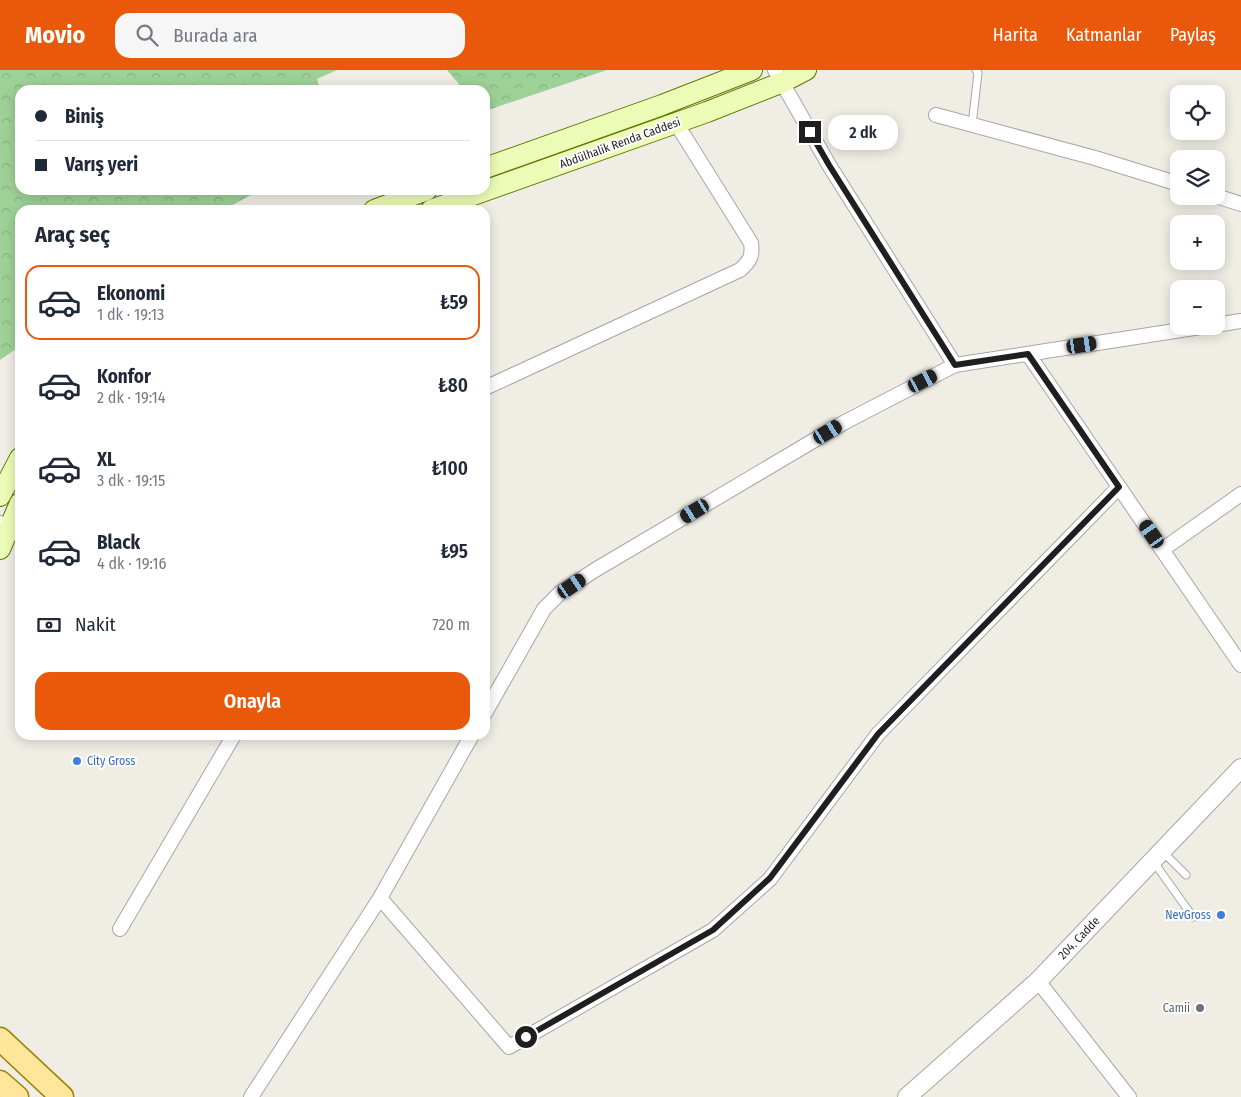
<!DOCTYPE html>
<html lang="tr">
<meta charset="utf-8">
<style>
body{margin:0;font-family:"Fira Sans Condensed",sans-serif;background:#f6f6f7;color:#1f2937;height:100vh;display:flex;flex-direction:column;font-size:19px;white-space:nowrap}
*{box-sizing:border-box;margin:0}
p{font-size:16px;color:#747a83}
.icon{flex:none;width:28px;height:28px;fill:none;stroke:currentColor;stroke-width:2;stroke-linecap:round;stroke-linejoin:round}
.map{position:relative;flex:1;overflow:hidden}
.details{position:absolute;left:15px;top:135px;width:475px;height:535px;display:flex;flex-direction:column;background:#fff;border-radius:15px;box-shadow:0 2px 12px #0003}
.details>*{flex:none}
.guide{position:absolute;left:15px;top:15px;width:475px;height:110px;border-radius:15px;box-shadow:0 2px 12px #0003;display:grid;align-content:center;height:110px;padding:0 20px;background:#fff}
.tools{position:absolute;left:1170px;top:15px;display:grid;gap:10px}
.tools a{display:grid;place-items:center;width:55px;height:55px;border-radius:10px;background:#fff;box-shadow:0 2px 12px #0003;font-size:25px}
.end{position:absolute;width:22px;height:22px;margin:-11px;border:6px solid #1f1f1f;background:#fff;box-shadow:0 0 0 2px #fff}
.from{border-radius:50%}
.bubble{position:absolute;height:35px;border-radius:15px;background:#fff;box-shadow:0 2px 12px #0003;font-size:16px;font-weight:600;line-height:35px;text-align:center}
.car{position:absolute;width:15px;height:30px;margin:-15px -8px;border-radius:6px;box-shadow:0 0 4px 1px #0007;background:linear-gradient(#222 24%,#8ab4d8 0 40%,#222 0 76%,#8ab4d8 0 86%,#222 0)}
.guide b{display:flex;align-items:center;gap:18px;height:48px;font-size:19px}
.guide b+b{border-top:1px solid #e0e1e3}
.guide i{width:12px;height:12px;background:#1f2937}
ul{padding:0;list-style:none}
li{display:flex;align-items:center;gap:15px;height:75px;margin:0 10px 8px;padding:0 10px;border:2px solid transparent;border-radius:15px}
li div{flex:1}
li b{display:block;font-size:19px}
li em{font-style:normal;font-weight:600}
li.active{border-color:#ea580c}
li>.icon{width:45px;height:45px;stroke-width:1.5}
h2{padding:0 20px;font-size:22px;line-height:60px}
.pay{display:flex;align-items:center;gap:12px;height:55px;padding:0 20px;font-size:19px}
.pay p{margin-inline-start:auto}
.primary-button{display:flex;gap:10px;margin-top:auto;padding:10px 20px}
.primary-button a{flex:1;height:58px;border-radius:15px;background:#ea580c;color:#fff;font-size:20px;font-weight:600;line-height:58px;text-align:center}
header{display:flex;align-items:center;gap:30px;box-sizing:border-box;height:70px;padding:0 25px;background:#ea580c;color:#fff}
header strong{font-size:24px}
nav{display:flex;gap:28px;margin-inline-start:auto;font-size:18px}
.search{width:350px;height:45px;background:#f6f6f7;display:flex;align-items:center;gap:12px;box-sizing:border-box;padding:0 18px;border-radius:15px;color:#747a83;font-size:19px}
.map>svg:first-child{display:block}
</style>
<header>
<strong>Movio</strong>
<div class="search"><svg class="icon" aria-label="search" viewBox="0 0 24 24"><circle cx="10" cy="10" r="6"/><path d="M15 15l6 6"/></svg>Burada ara</div>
<nav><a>Harita</a><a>Katmanlar</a><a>Paylaş</a></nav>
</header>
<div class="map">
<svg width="1241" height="1027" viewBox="0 0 1241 1027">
<defs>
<pattern id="forest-crowns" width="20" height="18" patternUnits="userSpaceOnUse" patternTransform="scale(1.25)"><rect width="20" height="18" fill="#9ed197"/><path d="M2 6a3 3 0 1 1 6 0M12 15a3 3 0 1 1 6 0" fill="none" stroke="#88b382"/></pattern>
</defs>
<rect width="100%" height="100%" fill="#f0eee4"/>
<!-- forest -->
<path fill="url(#forest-crowns)" d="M0 0H337L317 9 320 20H20V120H260L223 140H20V276L0 290Z
M447 0H607L485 41V20H464Z"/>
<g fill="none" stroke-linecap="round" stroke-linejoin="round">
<!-- service casing -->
<g stroke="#a6a6a6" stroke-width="9">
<path id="service" d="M972 55 978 3 976 0
M1162 781 1186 805
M1153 791 1193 847"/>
</g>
<!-- minor casing -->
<g stroke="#a6a6a6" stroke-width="16">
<path id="minor" d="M775 0 829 95 955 295
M936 45 1095 88 1179 114
M1216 126 1241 134
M1216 255 1241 251
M1028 284 1241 595
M485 318 740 200C750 191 753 186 751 173L676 53
M0 453 20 465
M1162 480 1241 424
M485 643 544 539 560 523 595 500 845 352 955 295 1207 256
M380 828 509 977 713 860 770 809 878 664 1119 417
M120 859 234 665
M1038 911 1129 1027
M251 1027 380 828 472 665"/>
</g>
<!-- tertiary casing -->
<g stroke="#a6a6a6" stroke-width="20">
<path id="tertiary" d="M907 1027 1038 911 1241 698"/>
</g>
<!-- secondary casing -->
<g stroke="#587b00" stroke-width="22">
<path id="secondary" d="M485 98 662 35 752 0
M374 140 427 120
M431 140 707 42 783 12 806 0
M0 426 20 388
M0 479 20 433"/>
</g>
<!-- primary casing -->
<g stroke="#998200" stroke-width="25">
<path id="primary" d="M0 969 62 1027
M0 1012 17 1027"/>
</g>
<!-- service -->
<use href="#service" stroke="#fff" stroke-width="7"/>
<!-- minor -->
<use href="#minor" stroke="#fff" stroke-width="14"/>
<!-- tertiary -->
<use href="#tertiary" stroke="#fff" stroke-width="18"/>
<!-- secondary -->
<use href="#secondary" stroke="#ecfcb6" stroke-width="20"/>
<!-- primary -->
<use href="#primary" stroke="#ffe69a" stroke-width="22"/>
</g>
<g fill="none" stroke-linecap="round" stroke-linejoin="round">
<!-- route -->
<path stroke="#1f1f1f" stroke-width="6" d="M526 967 713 860 770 808 878 664 1119 417 1028 284 955 295 829 95 810 62"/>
</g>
<!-- markers -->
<g fill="#3f7fe0" stroke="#fff" stroke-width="2">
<circle cx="77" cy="691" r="5"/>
<circle cx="1221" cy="845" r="5"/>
</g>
<circle fill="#6b7280" stroke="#fff" stroke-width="2" cx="1200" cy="938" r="5"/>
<g text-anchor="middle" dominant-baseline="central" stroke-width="4" stroke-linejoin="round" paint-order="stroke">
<!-- street labels -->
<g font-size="12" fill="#1f1f1f" stroke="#fff">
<text transform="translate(620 73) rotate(-20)">Abdülhalik Renda Caddesi</text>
<text transform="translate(1079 868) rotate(-46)">204. Cadde</text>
</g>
<!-- shop labels -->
<g font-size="12" fill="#366cbe" stroke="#fff" text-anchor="start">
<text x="87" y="691">City Gross</text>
<text x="1211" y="845" text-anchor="end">NevGross</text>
</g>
<!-- worship labels -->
<g font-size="12" fill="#5b616d" stroke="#fff" text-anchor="end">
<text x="1190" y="938">Camii</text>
</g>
</g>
</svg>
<div class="tools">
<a><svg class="icon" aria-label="locate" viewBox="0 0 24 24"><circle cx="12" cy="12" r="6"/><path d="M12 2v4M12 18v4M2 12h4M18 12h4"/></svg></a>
<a><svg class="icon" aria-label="layers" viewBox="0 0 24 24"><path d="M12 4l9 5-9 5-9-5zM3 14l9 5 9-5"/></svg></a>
<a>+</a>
<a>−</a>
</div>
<i class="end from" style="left:526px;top:967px"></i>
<i class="end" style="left:810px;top:62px"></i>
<div class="bubble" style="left:828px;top:45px;width:70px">2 dk</div>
<i class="car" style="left:1082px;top:275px;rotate:81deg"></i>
<i class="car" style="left:923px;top:311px;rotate:63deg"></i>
<i class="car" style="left:828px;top:362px;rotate:59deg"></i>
<i class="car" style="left:695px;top:441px;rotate:239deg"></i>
<i class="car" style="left:1152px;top:464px;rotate:325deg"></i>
<i class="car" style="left:572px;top:516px;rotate:56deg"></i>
<div class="guide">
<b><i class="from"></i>Biniş</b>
<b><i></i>Varış yeri</b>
</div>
<section class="details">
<h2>Araç seç</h2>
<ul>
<li class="active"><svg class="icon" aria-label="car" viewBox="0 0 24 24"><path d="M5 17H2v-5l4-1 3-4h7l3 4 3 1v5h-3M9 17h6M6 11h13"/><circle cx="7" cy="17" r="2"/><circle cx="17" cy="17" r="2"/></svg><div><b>Ekonomi</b><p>1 dk · 19:13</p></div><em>₺59</em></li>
<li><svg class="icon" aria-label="car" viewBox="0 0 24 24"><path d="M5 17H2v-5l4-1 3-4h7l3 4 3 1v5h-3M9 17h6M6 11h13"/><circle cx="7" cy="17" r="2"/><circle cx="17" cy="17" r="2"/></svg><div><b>Konfor</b><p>2 dk · 19:14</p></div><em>₺80</em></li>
<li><svg class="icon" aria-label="car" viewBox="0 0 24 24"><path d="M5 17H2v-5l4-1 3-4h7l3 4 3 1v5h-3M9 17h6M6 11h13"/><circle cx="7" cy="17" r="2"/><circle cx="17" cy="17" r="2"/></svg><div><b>XL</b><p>3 dk · 19:15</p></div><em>₺100</em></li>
<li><svg class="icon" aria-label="car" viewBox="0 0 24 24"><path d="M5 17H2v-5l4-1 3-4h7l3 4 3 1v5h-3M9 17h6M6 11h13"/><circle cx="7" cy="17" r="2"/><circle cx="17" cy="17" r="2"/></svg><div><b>Black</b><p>4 dk · 19:16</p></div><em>₺95</em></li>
</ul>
<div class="pay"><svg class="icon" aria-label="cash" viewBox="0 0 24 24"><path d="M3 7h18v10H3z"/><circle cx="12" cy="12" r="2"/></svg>Nakit<p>720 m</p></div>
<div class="primary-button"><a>Onayla</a></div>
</section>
</div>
